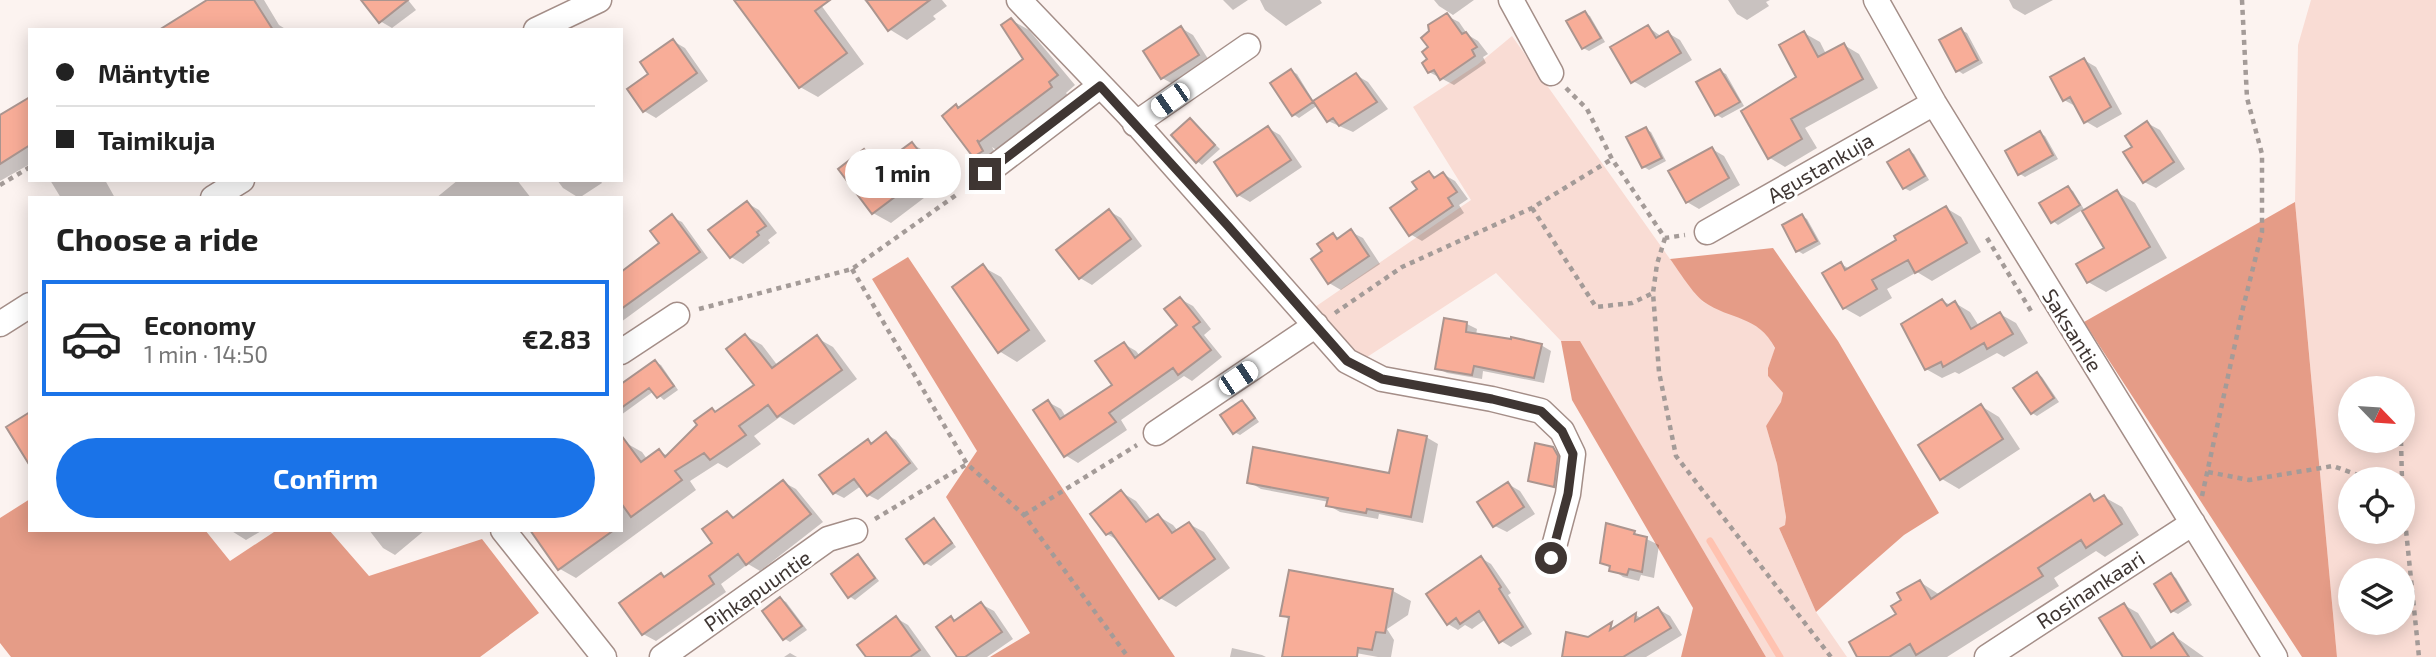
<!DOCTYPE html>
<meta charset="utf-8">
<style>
body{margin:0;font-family:"Exo 2",sans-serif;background:#f2f2f2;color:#222;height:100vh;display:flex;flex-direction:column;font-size:26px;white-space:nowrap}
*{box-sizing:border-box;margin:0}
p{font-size:23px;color:#767676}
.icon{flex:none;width:38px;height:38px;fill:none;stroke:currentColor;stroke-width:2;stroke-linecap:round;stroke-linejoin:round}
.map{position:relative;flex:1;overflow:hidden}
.drawer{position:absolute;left:28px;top:196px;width:595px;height:336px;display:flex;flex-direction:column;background:#fff;border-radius:0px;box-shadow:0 4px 18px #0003}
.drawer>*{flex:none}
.banner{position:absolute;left:28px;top:28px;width:595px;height:154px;border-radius:0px;box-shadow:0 4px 18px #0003;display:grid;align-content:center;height:154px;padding:0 28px;background:#fff}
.needle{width:46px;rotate:115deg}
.fabs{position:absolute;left:2338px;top:376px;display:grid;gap:14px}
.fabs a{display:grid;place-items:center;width:77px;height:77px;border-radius:50%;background:#fff;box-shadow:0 4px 18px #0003;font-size:35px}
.end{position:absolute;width:32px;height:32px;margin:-16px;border:9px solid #3f3633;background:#fff;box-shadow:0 0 0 4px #fff}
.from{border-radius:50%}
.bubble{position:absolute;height:49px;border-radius:24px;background:#fff;box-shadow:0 4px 18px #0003;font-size:23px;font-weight:700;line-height:49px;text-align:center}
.car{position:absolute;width:21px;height:42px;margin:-21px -10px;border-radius:9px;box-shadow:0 0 5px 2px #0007;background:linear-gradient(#fff 24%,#345 0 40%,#fff 0 76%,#345 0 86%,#fff 0)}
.banner b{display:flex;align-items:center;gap:24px;height:66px;font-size:26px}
.banner b+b{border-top:2px solid #e0e0e0}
.banner i{width:18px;height:18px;background:#222}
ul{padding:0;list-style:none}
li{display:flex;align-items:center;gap:21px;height:116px;margin:0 14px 10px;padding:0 14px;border:4px solid #e0e0e0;border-radius:0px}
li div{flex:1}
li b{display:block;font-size:26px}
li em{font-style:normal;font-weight:700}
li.current{border-color:#1a73e8}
li>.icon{width:63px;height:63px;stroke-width:1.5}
h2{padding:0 28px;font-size:32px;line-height:84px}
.action{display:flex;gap:14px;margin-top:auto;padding:14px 28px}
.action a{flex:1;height:80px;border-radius:42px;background:#1a73e8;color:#fff;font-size:28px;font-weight:700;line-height:80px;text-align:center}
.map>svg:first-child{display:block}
</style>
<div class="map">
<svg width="2436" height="657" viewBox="0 0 2436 657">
<rect width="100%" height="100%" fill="#fcf3f0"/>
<!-- green -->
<path fill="#f9dcd4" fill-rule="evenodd" d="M2311 0H2436V657H2337L2295 202 2298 45ZM2350 388H2403V441H2350ZM2350 480H2403V532H2350ZM2350 570H2403V623H2350Z
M1512 36 1670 259 1703 302 1753 323 1769 337 1775 349 1768 368V376L1783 393 1782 402 1766 426 1777 464 1786 517 1785 525 1779 528 1816 612 1847 657H1766L1580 342 1561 341 1496 273 1364 359 1315 307 1471 200 1413 107 1477 65Z"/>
<!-- forest -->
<path fill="#e59c87" d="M2295 202 2337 657H2302L2084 322Z
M1773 248 1838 341 1939 513 1904 535 1816 612 1779 528 1785 525 1786 517 1777 464 1766 426 1781 402 1783 393 1768 376V368L1775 348C1758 315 1730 320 1704 302 1693 294 1679 271 1670 259Z
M908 257 1175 657H990L1030 633 946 497 977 451 872 279Z
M1561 341H1580L1766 657H1681L1693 608 1572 400Z
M30 499V530H205L230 561 277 530H329L369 576 482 539 539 613 480 657H11L0 643V518Z"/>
<!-- shadow -->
<path fill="#0003" d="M210 0H264L279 25 287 30H162Z
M364 0H408L416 10 392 28 380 21Z
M738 0H813L821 5 864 64 818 97 800 87Z
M864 0H942L947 6 933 16 936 19 907 40 889 29Z
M1223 0H1248L1233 10Z
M1260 0H1320L1322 3 1286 26 1265 10Z
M1434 0H1474L1453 15 1439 6Z
M1728 0H1770L1766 2 1769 6 1747 20 1737 14Z
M2009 0H2053L2025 15 2013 8Z
M1585 13 1590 16 1605 42 1589 51 1583 48Z
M1447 16 1459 22 1468 35 1478 41 1488 54 1483 57 1486 63 1454 85 1429 72 1430 48Z
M1011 20 1029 30 1075 85 1066 93 1069 97 998 151 992 147 1000 161 993 166 975 156 956 106 961 108 1025 59Z
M1648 27 1662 37 1668 33 1680 40 1692 60 1645 88 1633 81Z
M1181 28 1193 35 1210 62 1175 85 1162 78Z
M1961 30 1967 33 1983 63 1963 74 1957 70Z
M1804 33 1820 42 1826 54 1844 45 1859 54 1878 88 1805 128 1817 148 1785 167 1770 158 1798 77Z
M673 41 685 48 708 81 656 118 644 111 651 75Z
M2084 60 2096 67 2122 114 2097 128 2085 121 2077 107 2064 100Z
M1291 71 1297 74 1314 102 1356 75 1368 82 1388 109 1353 132 1328 121 1318 105 1299 118 1293 114Z
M1720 71 1726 74 1744 106 1722 118 1717 115 1698 83Z
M30 99V164L0 181V117Z
M1190 120 1220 149 1202 165 1197 161Z
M2147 123 2160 130 2185 169 2156 188 2144 182 2134 148Z
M1268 128 1280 135 1302 167 1250 202 1238 195Z
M1645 129 1651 132 1666 161 1649 170 1644 167Z
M2040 133 2045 136 2058 159 2025 177 2020 174Z
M912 144 930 154 949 179 891 223 873 213 865 151 885 164Z
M1712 149 1724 156 1740 185 1699 209 1687 202Z
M1909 151 1914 154 1929 180 1910 191 1904 188Z
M1429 173 1438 178 1443 174 1455 181 1468 199 1459 205 1464 213 1422 241 1410 234 1419 190Z
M50 180H105L115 198H61Z
M458 180H517L531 198H436Z
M557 180H600L602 183 579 198 563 188Z
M2068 188 2073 191 2085 211 2117 192 2135 203 2167 258 2106 292 2088 282 2106 249 2084 209 2058 225 2053 221Z
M747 203 759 210 777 233 768 240 770 243 743 264 731 257Z
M1946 208 1961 217 1981 252 1932 281 1917 272 1887 289 1892 298 1860 317 1844 308 1841 264 1850 269 1899 241Z
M1109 211 1121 218 1142 246 1092 285 1080 278Z
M1802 216 1807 219 1821 244 1803 254 1798 251Z
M672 217 682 222 708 258 621 322V274L661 243Z
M1351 232 1363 238 1380 264 1341 290 1329 283 1313 259 1325 251 1333 235 1340 239Z
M983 267 1001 277 1046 341 1017 362 999 351Z
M1180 299 1193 306 1211 329 1204 335 1222 357 1192 381 1184 376 1121 420 1127 430 1078 463 1065 455 1048 402 1061 409 1066 417 1114 385 1124 344 1136 351 1140 356 1179 325Z
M1942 301 1951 305 1955 303 1970 312 1979 326 2000 314 2016 323 2028 343 2004 357 1997 353 1959 374 1955 372 1942 378 1926 369Z
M1445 320 1467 324 1477 329 1476 335 1541 345 1551 351 1544 383 1483 371 1482 379 1447 373 1437 368Z
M746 336 762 345 778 366 817 338 833 347 857 379 794 425 780 417 754 436 761 444 727 468 718 463 690 481 696 490 576 578 560 569 537 530H621V446L626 443 642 452 647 459 659 451 668 456 712 410 716 413 756 385Z
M655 362 661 365 678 390 664 400 654 391 621 415V386Z
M2037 374 2042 377 2059 402 2037 416 2032 413Z
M1242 402 1247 405 1259 422 1240 435 1234 432Z
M1981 406 1999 417 2020 449 1959 489 1942 479Z
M886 434 896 440 918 469 878 500 868 495 861 486 844 498 834 493 868 441 874 444Z
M1426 437 1438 444 1423 523 1379 514 1378 519 1340 512 1328 505 1329 502 1261 489 1249 482 1391 475Z
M1552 448 1559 452 1563 461 1559 489 1530 481Z
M783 482 796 489 823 522 760 571 748 564 721 584 726 592 656 641 643 634 661 575 666 578 715 543 727 513 736 518Z
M1508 484 1520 491 1535 514 1507 532 1495 526Z
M1121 492 1136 501 1151 520 1158 516 1173 525 1178 531 1189 524 1204 532 1230 568 1176 607 1160 598 1119 541 1107 534Z
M2090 496 2098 501 2104 497 2122 507 2139 535 2105 557 2096 551 2054 578 2059 586 1947 657H1859L1898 614 1904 601 1920 582 1940 595Z
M934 520 939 524 956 547 931 566 925 563Z
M230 530H263L246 540Z
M369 530H425L395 555 383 548Z
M1634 533 1659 545 1654 578 1641 575 1639 581 1623 577 1602 562Z
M858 557 863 560 879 581 855 600 849 596Z
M1481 558 1491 564 1511 593 1508 595 1532 634 1511 647 1501 641 1486 619 1472 629 1465 625 1458 630 1448 624Z
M1290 572 1393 591 1411 601 1408 615 1387 629 1394 640 1391 657H1378L1306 644 1291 620 1282 615Z
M2171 575 2176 578 2192 605 2178 614 2172 611Z
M780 599 786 602 807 630 790 642 785 639 764 612Z
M981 604 994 611 1013 639 987 657H960L951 618 957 622Z
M2124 605 2138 613 2158 645 2173 635 2204 657H2123L2101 619Z
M1658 609 1670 616 1682 635 1646 657H1612L1600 637 1636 615 1642 619Z
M896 618 908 625 931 657H868Z
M1232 648 1262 655 1266 657H1230Z
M790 653 797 657H784Z"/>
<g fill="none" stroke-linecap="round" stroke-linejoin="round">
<!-- stream -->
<path stroke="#ffc2b0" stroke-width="7" d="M1710 541 1780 657"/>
</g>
<!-- building -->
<path fill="#f8ad98" stroke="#ab958f" stroke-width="2" d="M207 0H254L273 30H159Z
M361 0H408L379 23Z
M734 0H830L815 11 847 53 799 88Z
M866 0H930L888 31Z
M1585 11 1601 38 1582 49 1566 21Z
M1447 13 1462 34 1466 32 1477 47 1472 50 1475 56 1440 80 1434 70 1428 73 1422 63 1427 59 1422 52 1428 47 1421 38 1429 31 1428 25Z
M1011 18 1058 75 1049 82 1052 87 979 142 977 140 983 151 973 157 942 116 956 104 958 108 1023 59 1001 25Z
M1648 25 1656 38 1668 31 1681 53 1631 83 1610 47Z
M1181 26 1199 55 1161 79 1143 51Z
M1961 28 1978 60 1956 72 1939 40Z
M1804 31 1818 57 1844 43 1863 79 1791 119 1802 139 1768 159 1741 111 1796 77 1779 45Z
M673 39 697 73 643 112 627 89 648 74 640 62Z
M2084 58 2111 107 2084 123 2070 97 2063 101 2050 77Z
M1291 69 1313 102 1292 116 1270 83Z
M1720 69 1740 102 1715 116 1696 82Z
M1356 73 1377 102 1339 126 1333 118 1327 122 1313 101Z
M30 97V145L0 164V115Z
M1190 118 1215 145 1196 163 1171 135Z
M2147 121 2174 162 2143 183 2123 152 2132 147 2125 136Z
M1268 126 1291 160 1237 196 1214 162Z
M1646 127 1662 158 1642 168 1626 137Z
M2040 131 2053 155 2018 175 2005 151Z
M912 142 932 169 872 214 838 169 864 149 878 167Z
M1712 147 1729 178 1686 203 1668 171Z
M1909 149 1925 176 1903 189 1887 162Z
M1429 171 1434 178 1443 172 1457 192 1448 198 1453 206 1409 236 1390 208 1417 189 1412 182Z
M2068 186 2080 205 2051 223 2039 203Z
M2117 190 2150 247 2087 283 2076 264 2104 248 2082 211Z
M747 201 766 226 757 232 759 235 730 258 708 230Z
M1946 206 1967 243 1915 273 1908 260 1872 280 1877 289 1843 309 1822 273 1841 262 1845 270 1896 240 1894 236Z
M1109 209 1131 239 1079 279 1056 250Z
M672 214 700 252 621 309V272L659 243 650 231Z
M1802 214 1817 241 1796 252 1782 225Z
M1351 229 1369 256 1328 284 1311 259 1322 251 1317 244 1333 233 1337 239Z
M983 264 1029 330 998 353 952 287Z
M1180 297 1200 322 1193 327 1211 350 1178 375 1173 368 1109 413 1116 422 1064 457 1033 410 1048 400 1060 419 1112 385 1095 361 1124 342 1135 358 1177 325 1164 309Z
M1942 299 1947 306 1955 301 1971 329 2000 312 2013 334 1987 349 1984 343 1943 367 1941 362 1925 370 1901 324Z
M1444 318 1467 322 1466 332 1511 339V337L1542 344 1534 378 1474 366 1472 375 1435 369Z
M745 334 772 368 817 335 842 370 777 417 768 405 739 426 746 435 710 460 704 453 675 471 682 480 631 517 621 503V435L641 462 659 449 665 457 697 425 694 421 712 408 715 412 754 385 726 349Z
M655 360 674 386 657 398 649 388 621 408V384Z
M2037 372 2054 398 2031 414 2013 388Z
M1242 400 1255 418 1233 434 1220 415Z
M1981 404 2003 439 1940 480 1918 445Z
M30 412V466L6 427Z
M1398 430 1427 436 1411 517 1367 509 1366 513 1326 506 1328 498 1247 483 1253 447 1389 473Z
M886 432 910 463 867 496 854 479 833 494 819 475 868 439 871 444Z
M1535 443 1553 447 1558 456 1554 487 1528 481Z
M783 480 811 514 746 565 738 554 709 576 714 584 642 635 619 603 661 573 664 577 712 543 702 529 727 511 733 518Z
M1508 482 1524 507 1493 527 1477 502Z
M1121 490 1146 522 1158 514 1172 533 1189 522 1215 559 1159 599 1111 532 1106 535 1090 514Z
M2090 494 2094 501 2104 495 2122 524 2086 548 2081 540 2038 568 2043 576 1916 655 1910 644 1889 657H1857L1849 642 1896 614 1891 606 1901 600 1897 593 1920 580 1931 599Z
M934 518 952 543 924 564 906 539Z
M1606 523 1635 531 1634 534 1647 537 1642 572 1629 569 1627 575 1609 571 1610 566 1600 563Z
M530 530H614L558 570Z
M858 554 875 578 848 598 831 574Z
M1481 556 1501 587 1499 589 1523 627 1499 643 1479 611 1460 624 1456 618 1447 625 1426 594Z
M1289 570 1393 589 1385 633 1376 632 1372 650 1358 648 1357 657H1282L1289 617 1280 616Z
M2171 573 2188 601 2171 612 2154 584Z
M780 597 802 626 783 640 762 611Z
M981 602 1002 632 965 657H957L936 627 951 616 954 621Z
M2124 603 2151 648 2173 633 2189 657H2123L2099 618Z
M1658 607 1671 628 1623 657H1562L1566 632 1588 637 1612 622 1610 630 1636 613 1635 621Z
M896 616 920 650 910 657H866L857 645Z"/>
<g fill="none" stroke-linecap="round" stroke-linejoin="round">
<!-- minor casing -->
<g stroke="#a48e88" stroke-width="27">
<path id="minor" d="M1019 0 1129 115 1347 361 1382 379 1492 399 1541 411 1562 431 1573 454 1568 494 1551 558
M1511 0 1551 73
M1876 0 1934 103 2275 657
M536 30 599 0
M1135 124 1248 46
M985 174 1100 86
M213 198 242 180
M1707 232 1934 103
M0 324 30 305
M621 352 677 315
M1156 433 1316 325
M503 530 604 657
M662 657 828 539 855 531
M1987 657 2193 523"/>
</g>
<!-- path -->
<path stroke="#a49b98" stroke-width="4.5" stroke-dasharray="5 5" stroke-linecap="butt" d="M1566 88 1587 109 1612 159 1665 238 1685 235
M0 185 30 167
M1532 208 1596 307 1632 303 1653 293
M1665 238 1657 264 1653 293 1659 372 1676 456 1831 657
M1987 238 2031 311
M852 269 967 464 1024 515 1128 657
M699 309 852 269 959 193
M1335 313 1402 267 1532 208 1612 159
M2401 441 2402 480
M2208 472 2249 480 2333 466 2372 480
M2202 496 2242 312 2262 232V154L2247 98 2242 0
M2403 501 2419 657
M1024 515 1137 445
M875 519 967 464"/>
<!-- minor -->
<use href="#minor" stroke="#fff" stroke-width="24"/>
</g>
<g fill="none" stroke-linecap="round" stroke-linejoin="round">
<!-- route -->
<path stroke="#3f3633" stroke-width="9" d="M985 174 1100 86 1228 226 1347 361 1382 379 1492 399 1541 411 1562 431 1573 454 1568 494 1551 558"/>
</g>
<g text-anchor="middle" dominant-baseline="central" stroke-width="6" stroke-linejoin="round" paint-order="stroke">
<!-- street labels -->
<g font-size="21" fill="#3f3633" stroke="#fff">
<text transform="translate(1820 167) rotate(-30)">Agustankuja</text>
<text transform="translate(2073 330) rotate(58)">Saksantie</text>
<text transform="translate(2090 589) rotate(-33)">Rosinankaari</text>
<text transform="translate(757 590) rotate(-35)">Pihkapuuntie</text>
</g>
</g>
</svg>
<div class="fabs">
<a><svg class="needle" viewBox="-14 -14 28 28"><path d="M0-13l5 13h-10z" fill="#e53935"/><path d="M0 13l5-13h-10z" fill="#767676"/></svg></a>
<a><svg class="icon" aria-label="locate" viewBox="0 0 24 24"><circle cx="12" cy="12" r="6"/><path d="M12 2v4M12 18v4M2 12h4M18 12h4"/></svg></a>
<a><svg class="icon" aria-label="layers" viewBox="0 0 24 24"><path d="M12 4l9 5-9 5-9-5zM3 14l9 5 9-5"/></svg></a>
</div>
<i class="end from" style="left:1551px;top:558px"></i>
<i class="end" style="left:985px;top:174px"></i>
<div class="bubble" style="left:845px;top:149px;width:116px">1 min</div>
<i class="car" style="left:1170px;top:100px;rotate:235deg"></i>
<i class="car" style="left:1238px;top:378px;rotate:56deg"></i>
<div class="banner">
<b><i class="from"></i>Mäntytie</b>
<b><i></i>Taimikuja</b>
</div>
<section class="drawer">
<h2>Choose a ride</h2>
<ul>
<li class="current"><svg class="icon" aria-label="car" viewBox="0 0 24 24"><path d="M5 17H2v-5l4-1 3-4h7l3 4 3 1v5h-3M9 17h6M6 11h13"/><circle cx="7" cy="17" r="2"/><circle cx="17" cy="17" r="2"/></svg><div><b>Economy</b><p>1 min · 14:50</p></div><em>€2.83</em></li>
</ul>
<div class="action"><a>Confirm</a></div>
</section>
</div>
